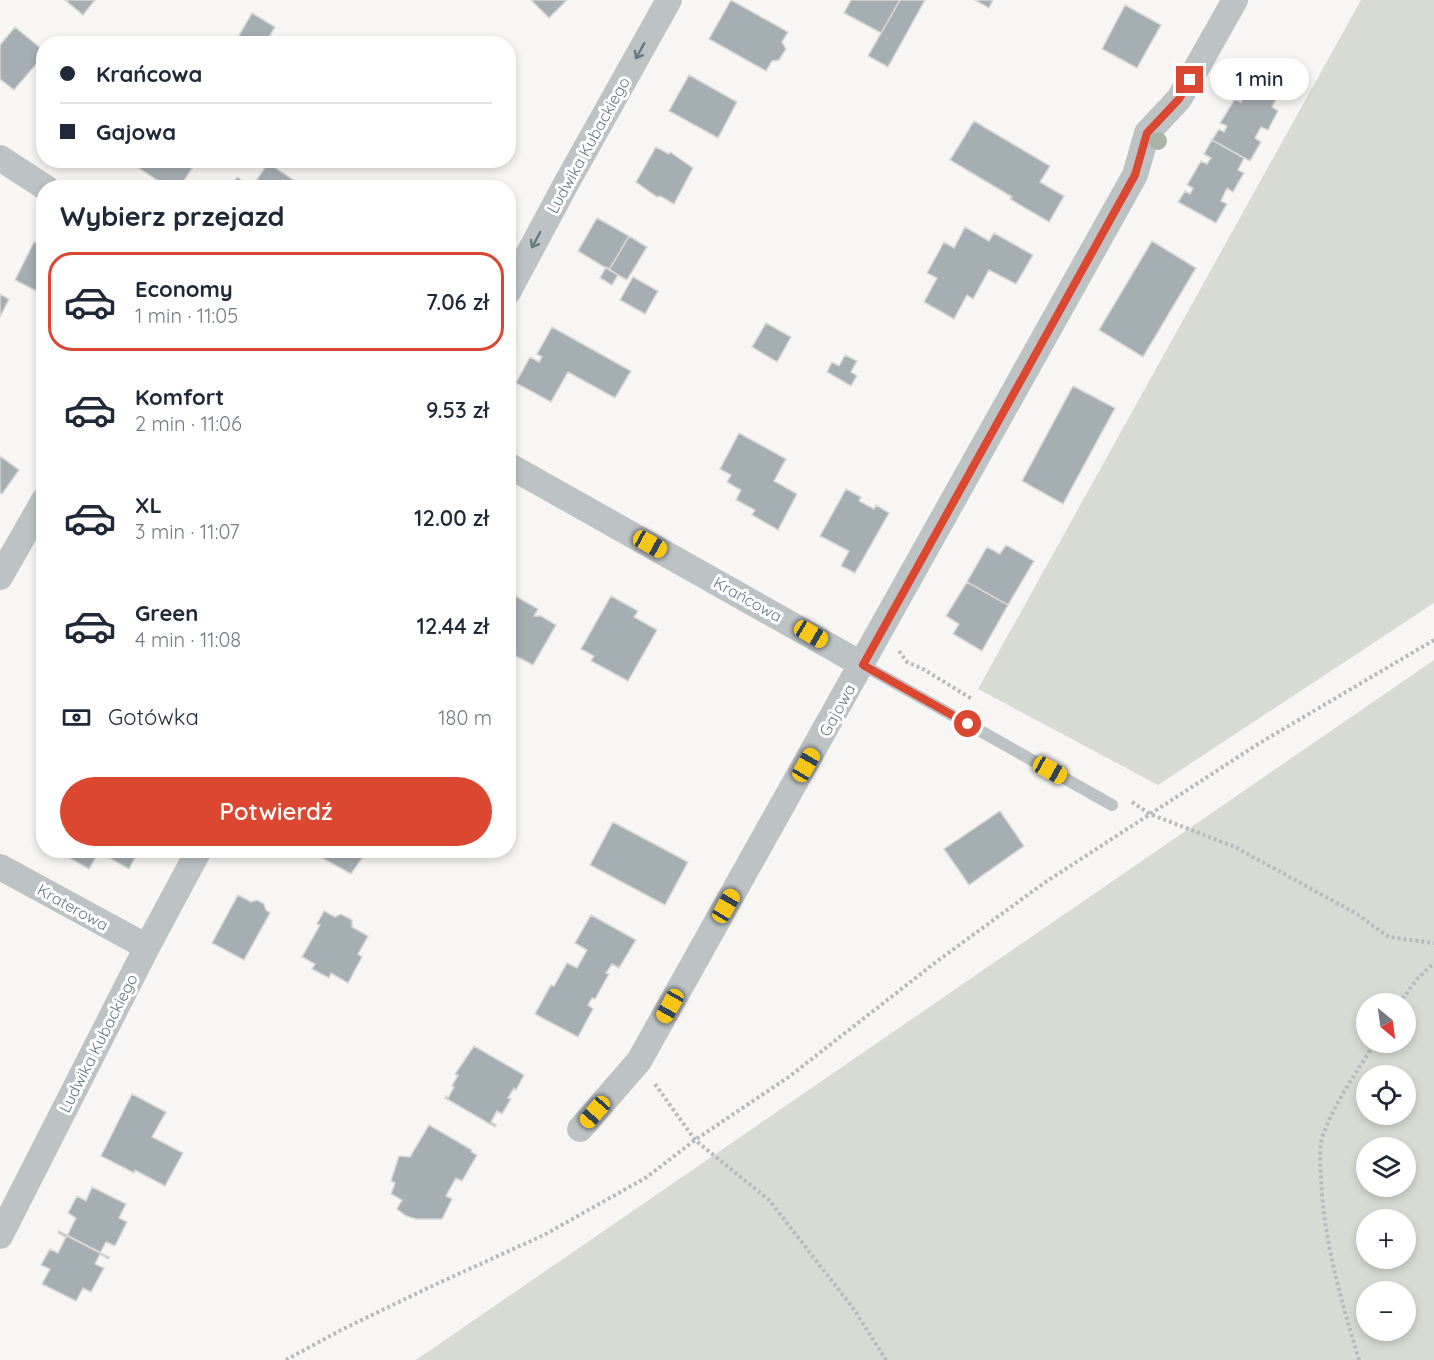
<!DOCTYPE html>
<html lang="pl">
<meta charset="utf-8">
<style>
body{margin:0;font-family:Quicksand,sans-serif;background:#f6f6f7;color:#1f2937;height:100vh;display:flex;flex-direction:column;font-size:22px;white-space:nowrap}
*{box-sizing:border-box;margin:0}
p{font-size:20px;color:#747a83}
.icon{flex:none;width:33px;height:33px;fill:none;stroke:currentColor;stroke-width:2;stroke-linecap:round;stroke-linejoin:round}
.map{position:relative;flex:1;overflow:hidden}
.sheet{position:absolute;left:36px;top:180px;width:480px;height:678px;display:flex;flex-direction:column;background:#fff;border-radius:24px;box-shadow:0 3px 9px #0003}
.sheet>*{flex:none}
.hud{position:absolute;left:36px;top:36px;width:480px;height:132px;border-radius:24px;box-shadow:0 3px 9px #0003;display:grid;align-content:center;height:132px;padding:0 24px;background:#fff}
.needle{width:39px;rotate:151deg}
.controls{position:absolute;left:1356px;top:993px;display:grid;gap:12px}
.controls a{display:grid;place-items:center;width:60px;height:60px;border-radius:50%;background:#fff;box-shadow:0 3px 9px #0003;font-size:30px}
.end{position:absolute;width:27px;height:27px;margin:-14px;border:8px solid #db4730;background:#fff;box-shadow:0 0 0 3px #fff}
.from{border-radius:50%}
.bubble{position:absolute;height:42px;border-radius:21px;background:#fff;box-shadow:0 3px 9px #0003;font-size:20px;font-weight:600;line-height:42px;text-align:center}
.car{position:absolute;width:18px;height:36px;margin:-18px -9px;border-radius:8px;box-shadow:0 0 4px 2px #0007;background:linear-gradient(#f5c518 24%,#345 0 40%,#f5c518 0 76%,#345 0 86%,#f5c518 0)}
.hud b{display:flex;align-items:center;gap:21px;height:57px;font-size:22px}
.hud b+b{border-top:2px solid #e0e1e3}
.hud i{width:15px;height:15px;background:#1f2937}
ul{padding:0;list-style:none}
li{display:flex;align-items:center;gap:18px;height:99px;margin:0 12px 9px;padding:0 12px;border:3px solid transparent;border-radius:24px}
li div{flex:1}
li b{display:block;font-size:22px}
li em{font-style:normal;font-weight:600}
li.on{border-color:#db4730}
li>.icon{width:54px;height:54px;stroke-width:1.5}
h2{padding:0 24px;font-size:27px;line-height:72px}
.pay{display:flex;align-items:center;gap:15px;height:66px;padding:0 24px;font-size:22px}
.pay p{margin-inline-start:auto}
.button{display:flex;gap:12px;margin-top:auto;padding:12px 24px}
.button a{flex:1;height:69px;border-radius:36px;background:#db4730;color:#fff;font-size:24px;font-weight:600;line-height:69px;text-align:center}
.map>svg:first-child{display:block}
</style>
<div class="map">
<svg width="1434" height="1360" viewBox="0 0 1434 1360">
<rect width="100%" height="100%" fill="#f7f6f4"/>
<!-- green -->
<path fill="#d7dbd3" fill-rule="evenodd" d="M1361 0H1434V603L1158 785 978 689Z
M1434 660V1360H416ZM1366 1004H1406V1042H1366ZM1366 1076H1406V1114H1366ZM1366 1148H1406V1186H1366ZM1366 1220H1406V1258H1366ZM1366 1292H1406V1330H1366Z"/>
<!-- building -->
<path fill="#a5aeb3" stroke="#d8d8d6" stroke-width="1.5" d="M65 0H95L83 15Z
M531 0H567L549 18Z
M731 0 788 32 782 42 786 49 779 60 772 61 766 71 709 39Z
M851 0H900L881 33 844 13Z
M900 0H925L888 67 868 56Z
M975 0H993L989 8Z
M1125 5 1161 25 1137 68 1102 49Z
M252 13 275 27 265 44H234Z
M15 27 44 51V55L14 90 0 79V45Z
M689 75 737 102 718 138 669 111Z
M1245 78 1278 96 1272 107 1278 111 1268 130 1261 127 1255 138 1261 142 1250 161 1212 140 1219 129 1224 132 1227 126 1220 123 1235 99 1241 102 1244 96 1238 92Z
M974 121 1050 166 1040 182 1064 196 1049 222 1010 199 1012 197 950 160Z
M1212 140 1244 158 1238 170 1244 173 1233 192 1227 188 1221 201 1227 204 1216 223 1178 202 1185 191 1190 194 1193 188 1187 185 1201 161 1207 164 1211 158 1204 154Z
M656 147 669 154 670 152 693 168 674 204 660 196 657 197 636 182Z
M141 160H190L195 164 181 185 174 180 169 188 137 167Z
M268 163 301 185 299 188H230L237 177 252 187Z
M597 218 629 236 609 270 578 251Z
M965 227 989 241 994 233 1033 255 1016 284 989 270 973 299 967 295 954 319 924 302 937 278 927 273 944 242 954 248Z
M629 236 647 247 627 280 609 270Z
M1152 241 1196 268 1143 357 1099 330Z
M34 242 44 246V295L15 280Z
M606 267 618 275 612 285 600 278Z
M633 277 658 291 645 314 620 300Z
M0 294 9 299 0 317Z
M766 323 791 337 777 362 752 347Z
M552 327 631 371 615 398 568 372 551 402 516 383 530 357 539 362 542 357 537 354Z
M845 355 857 361 851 372 857 376 851 386 827 372 832 362 839 366Z
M1073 386 1115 408 1063 504 1022 481Z
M739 433 786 459 774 481 797 494 778 530 752 515 755 510 736 500 741 490 727 482 731 475 720 469Z
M0 456 19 470 2 494 0 493Z
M846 489 861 497 859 501 874 509 876 505 889 513 855 573 841 566 849 551 820 536Z
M1006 545 1034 561 1008 605 967 582 987 547 1000 554Z
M967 582 1008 605 982 651 953 634 959 624 946 616Z
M512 594 538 609 534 616H541L556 625 533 665 508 652V601Z
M611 596 638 611 634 617 657 630 628 681 591 661 594 656 581 649Z
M1000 811 1024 846 969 885 944 849Z
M613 822 688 862 665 905 590 865Z
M66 850H139L129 869 99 852 89 869 64 855Z
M314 850H366L367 851 351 874 313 853Z
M238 895 251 902 257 900 264 904 266 910 270 913 244 960 212 943Z
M324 911 335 917 341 914 352 920V927L368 936 358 954 362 957 348 983 331 973 329 978 312 969 315 964 302 957 320 925 317 924Z
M591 915 636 940 619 968 612 964 606 973 609 974 595 999 592 998 588 1005 593 1009 578 1037 535 1014 551 985 554 986 567 963 577 968 587 950 575 943Z
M474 1046 524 1075 516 1090 514 1088 508 1098 511 1099 502 1114 497 1111 491 1122 496 1125 495 1127 445 1098 446 1096 448 1098 454 1087 452 1086 458 1075 455 1074Z
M132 1094 166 1112 152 1137 183 1153 165 1186 135 1170 134 1173 101 1156Z
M429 1125 472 1150 471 1152 477 1155 462 1181 456 1178 446 1196 452 1199 442 1219H416L406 1216 397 1209 402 1200 391 1194 395 1183 391 1181 399 1156 410 1157Z
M92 1187 126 1204 119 1218 127 1222 115 1246 106 1242 100 1253 67 1236 76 1218 68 1213 77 1196 86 1201Z
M59 1231 109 1257 108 1259 100 1254 95 1264 104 1268 91 1292 83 1288 76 1301 42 1284 50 1269 41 1265 50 1249 58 1253 66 1237 58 1233Z"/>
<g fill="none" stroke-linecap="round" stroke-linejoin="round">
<!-- path -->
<path stroke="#b8bbbd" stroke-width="4" stroke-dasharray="3 3" stroke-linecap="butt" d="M899 651 907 662 923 669 972 699
M1132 802 1150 814 1235 847 1357 914 1389 937 1434 943
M1399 1004 1417 979 1434 963
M655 1084 695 1140 769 1200 853 1308 886 1360
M286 1360 341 1330 432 1286 544 1235 647 1177 695 1140 790 1076 936 962 1044 883 1258 744 1434 640
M1359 1360C1341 1299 1323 1240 1321 1176 1320 1163 1319 1147 1323 1135 1335 1101 1357 1073 1375 1042"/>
<!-- lane -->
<path stroke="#bdc2c5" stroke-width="12" d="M863 665 1112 805"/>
<!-- street -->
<path stroke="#bdc2c5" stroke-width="26" d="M0 158 46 188
M508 292 567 182 669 0
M508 465 863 665
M0 577 44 500
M0 867 147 947
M580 1129 639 1061 1135 175 1147 133 1179 99 1235 0
M0 1236 147 947 199 850"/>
</g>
<!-- trees -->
<circle fill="#abb2a6" cx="1158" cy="141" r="9"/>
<!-- one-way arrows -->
<defs><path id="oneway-shaft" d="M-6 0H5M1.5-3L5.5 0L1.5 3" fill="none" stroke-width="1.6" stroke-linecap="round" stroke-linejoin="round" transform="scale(1.5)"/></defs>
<g stroke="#677983">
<use href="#oneway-shaft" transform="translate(640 51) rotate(119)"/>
<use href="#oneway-shaft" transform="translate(536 240) rotate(118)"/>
</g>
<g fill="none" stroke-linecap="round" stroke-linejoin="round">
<!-- route -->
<path stroke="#db4730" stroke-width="8" d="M968 724 863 665 1135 175 1147 133 1179 99 1190 80"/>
</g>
<g text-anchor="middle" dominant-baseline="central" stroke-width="6" stroke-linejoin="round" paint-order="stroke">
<!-- street labels -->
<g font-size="16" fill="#677983" stroke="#fff">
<text transform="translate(588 145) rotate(-61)">Ludwika Kubackiego</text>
<text transform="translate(748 599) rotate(29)">Krańcowa</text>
<text transform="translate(837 710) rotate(-61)">Gajowa</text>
<text transform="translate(73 907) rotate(29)">Kraterowa</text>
<text transform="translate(98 1043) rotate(-63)">Ludwika Kubackiego</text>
</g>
</g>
</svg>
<div class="controls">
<a><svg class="needle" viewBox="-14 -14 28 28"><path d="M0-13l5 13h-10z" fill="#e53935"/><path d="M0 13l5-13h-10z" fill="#747a83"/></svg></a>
<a><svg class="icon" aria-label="locate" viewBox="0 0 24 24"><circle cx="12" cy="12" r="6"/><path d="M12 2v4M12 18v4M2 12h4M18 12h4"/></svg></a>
<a><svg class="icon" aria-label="layers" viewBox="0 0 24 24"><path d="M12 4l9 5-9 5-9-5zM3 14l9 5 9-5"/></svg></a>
<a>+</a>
<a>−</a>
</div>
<i class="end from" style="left:968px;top:724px"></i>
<i class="end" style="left:1190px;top:80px"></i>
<div class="bubble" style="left:1210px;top:58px;width:99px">1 min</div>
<i class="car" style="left:650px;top:544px;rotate:119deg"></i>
<i class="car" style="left:811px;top:634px;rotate:120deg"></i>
<i class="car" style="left:806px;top:765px;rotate:30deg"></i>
<i class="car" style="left:1050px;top:770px;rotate:119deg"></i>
<i class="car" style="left:726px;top:906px;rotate:30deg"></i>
<i class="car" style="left:670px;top:1006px;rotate:209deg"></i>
<i class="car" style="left:595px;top:1112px;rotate:221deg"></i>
<div class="hud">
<b><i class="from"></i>Krańcowa</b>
<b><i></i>Gajowa</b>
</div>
<section class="sheet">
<h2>Wybierz przejazd</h2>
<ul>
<li class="on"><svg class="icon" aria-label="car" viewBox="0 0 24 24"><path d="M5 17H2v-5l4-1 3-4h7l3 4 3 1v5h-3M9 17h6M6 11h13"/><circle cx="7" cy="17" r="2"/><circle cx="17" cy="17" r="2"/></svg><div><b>Economy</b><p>1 min · 11:05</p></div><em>7.06 zł</em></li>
<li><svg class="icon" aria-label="car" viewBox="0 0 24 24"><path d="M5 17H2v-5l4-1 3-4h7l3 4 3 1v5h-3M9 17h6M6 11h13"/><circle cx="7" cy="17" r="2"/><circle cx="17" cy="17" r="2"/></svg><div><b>Komfort</b><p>2 min · 11:06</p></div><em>9.53 zł</em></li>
<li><svg class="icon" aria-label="car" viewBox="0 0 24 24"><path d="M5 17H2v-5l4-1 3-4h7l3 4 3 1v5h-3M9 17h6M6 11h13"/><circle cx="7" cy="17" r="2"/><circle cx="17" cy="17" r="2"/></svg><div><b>XL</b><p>3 min · 11:07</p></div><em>12.00 zł</em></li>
<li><svg class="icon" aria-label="car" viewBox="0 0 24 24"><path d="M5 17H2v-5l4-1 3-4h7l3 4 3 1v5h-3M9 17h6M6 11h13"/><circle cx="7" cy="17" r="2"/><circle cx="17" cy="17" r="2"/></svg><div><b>Green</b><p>4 min · 11:08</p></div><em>12.44 zł</em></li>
</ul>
<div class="pay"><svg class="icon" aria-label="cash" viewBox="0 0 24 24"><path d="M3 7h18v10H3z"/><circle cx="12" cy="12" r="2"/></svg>Gotówka<p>180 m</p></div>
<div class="button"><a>Potwierdź</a></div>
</section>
</div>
